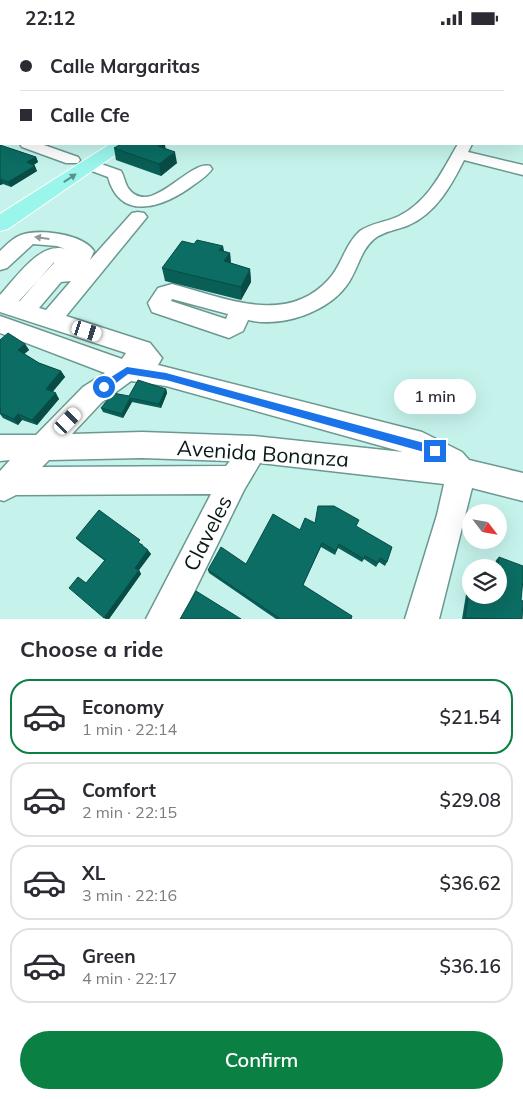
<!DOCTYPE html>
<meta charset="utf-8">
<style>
body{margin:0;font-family:Mulish,sans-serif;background:#f2f2f3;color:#2b2b33;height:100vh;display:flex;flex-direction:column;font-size:19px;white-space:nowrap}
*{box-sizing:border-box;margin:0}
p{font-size:16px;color:#7c7c81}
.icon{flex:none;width:28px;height:28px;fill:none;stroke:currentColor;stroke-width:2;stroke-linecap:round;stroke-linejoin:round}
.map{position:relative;height:584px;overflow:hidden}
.drawer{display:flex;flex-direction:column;background:#fff;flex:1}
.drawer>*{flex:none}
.guide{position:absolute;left:0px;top:0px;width:524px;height:110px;box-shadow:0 5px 20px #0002;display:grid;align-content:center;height:110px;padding:0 20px;background:#fff}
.needle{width:32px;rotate:121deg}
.buttons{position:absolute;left:462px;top:469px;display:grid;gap:10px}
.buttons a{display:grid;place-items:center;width:45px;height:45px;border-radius:50%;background:#fff;box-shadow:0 5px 20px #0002;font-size:25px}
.end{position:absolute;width:22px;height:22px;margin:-11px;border:6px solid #1a73e8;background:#fff;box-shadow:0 0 0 2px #fff}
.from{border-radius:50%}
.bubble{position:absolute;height:35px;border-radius:18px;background:#fff;box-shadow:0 5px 20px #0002;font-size:16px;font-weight:600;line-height:35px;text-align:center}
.car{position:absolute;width:15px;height:30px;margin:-15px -8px;border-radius:6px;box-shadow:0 0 4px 1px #0007;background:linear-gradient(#fff 24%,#345 0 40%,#fff 0 76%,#345 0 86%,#fff 0)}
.guide b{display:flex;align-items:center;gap:18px;height:48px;font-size:19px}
.guide b+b{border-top:1px solid #e1e1e2}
.guide i{width:12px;height:12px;background:#2b2b33}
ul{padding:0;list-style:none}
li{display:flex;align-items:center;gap:15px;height:75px;margin:0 10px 8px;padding:0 10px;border:2px solid #e1e1e2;border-radius:20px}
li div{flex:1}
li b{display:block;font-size:19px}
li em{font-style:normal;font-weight:600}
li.on{border-color:#0b8043}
li>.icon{width:45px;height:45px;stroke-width:1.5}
h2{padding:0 20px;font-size:22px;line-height:60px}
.cta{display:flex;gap:10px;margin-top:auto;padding:10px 20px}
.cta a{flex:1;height:58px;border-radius:30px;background:#0b8043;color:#fff;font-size:20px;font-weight:600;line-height:58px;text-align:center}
.status{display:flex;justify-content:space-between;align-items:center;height:35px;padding:0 25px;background:#fff;direction:ltr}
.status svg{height:14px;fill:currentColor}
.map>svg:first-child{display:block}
</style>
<div class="status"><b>22:12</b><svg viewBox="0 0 49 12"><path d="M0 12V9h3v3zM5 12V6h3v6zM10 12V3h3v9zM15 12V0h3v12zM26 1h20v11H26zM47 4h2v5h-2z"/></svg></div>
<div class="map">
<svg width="523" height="584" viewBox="0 0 523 584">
<rect width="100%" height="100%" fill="#c5f3ec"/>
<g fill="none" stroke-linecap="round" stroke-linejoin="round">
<!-- minor casing -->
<g stroke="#6c9891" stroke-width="3">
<path id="minor" d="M290 0H306V1H291Z
M522 36H523V44H522Z
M0 95H1V104H0Z
M20 109H41L78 122 80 125 78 128H66L22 112Z
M458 109H472L468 117 523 130V140L464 125C451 151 436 178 409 190 397 195 384 196 374 204 361 215 358 233 349 247 330 277 282 293 248 285L243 296 229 303 152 277 148 268 158 253 172 249C223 262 286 292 329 244 342 230 345 209 360 196 371 188 387 187 399 181 429 166 442 136 458 109ZM172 264 228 279 226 284 171 266Z
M90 125 121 136C124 141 125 148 128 153 151 184 188 125 210 131L212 134C208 140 201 145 195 149 166 171 121 189 108 142L84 133 82 130Z
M138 177 144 178 147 182 66 281 150 308 162 323 158 330 422 397 462 417 469 425 523 438V466L472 453 439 584H405L437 480 444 449 260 428 244 455 181 584H146L211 459 16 460 4 466 0 465V436L10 425 0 426V400H36L83 352 105 338 0 298V281L122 324 126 318 0 277V260C17 242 41 204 68 215L57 211 33 209 7 233 0 235V216C6 210 13 203 21 200 39 193 83 199 94 216L90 225 132 178ZM54 227 20 266H19L54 228ZM71 246 46 275 39 273 61 247ZM131 346 166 351 403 417 253 401 142 397 72 399 101 368ZM142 423 230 426 226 431 42 432 49 425Z"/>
</g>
<!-- major casing -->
<g stroke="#fff" stroke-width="2">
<path id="major" d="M110 109H131L8 194 0 196V179Z"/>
</g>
<!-- minor -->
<use href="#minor" fill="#fff" fill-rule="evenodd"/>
<!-- major -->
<use href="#major" fill="#9af5eb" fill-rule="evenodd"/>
</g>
<!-- wall -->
<path fill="#095e55" d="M0 0 1 1V89H0L1 30 0 29V16L1 11 0 10Z
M311 0H371L369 1H314Z
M165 109V113L177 128 161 141 116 125 114 113Z
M0 110 36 122 38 127 34 130 37 136 11 152 3 149 0 150Z
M223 211 224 216 230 218 231 228 250 234 251 247 241 265 165 246 162 233Z
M0 305 25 309 29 315 24 319 39 328 61 336 65 342 53 356 59 364 37 390 22 385 18 390 3 383 0 379Z
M166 354 167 358 161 373 132 367 123 383 103 377 101 373 129 361Z
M315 488 356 491 387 527 385 531 379 527 376 532 364 524 362 527 338 513 335 520 321 512 303 550 351 584H276L209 538 208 535 246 529 300 495Z
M76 503 143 509 142 510 151 519 139 535 141 539 109 584H106L86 548 105 526 80 507Z
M499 522 521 565 522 584H462L468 547 471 544 499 560V532H495L496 525Z"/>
<!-- shaded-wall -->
<path fill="#084c45" d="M364 0H371L369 1H362Z
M162 109H165L166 118 158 111Z
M175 117 177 128 161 141 159 129Z
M36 122 38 127 29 132 27 127Z
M35 131 37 136 11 152 8 147Z
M0 143 3 149 0 150Z
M223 211 224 224 219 215Z
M230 218 231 231 224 226Z
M250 234 251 247 241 265V252Z
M25 309 29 315 22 321 18 315Z
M61 336 65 342 50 360 46 354Z
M166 354 167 358 161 373 159 369Z
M56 358 59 364 37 390 32 385Z
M130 363 132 367 123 383 122 379Z
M18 379 22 385 18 390 14 384Z
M148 515 151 519 139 535 141 539 109 584H106L104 583 135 533Z"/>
<!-- building -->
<path fill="#0b6d63" stroke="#084c45" d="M0 0H114L119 1H1V84H0L1 48 0 47V35L1 26 0 25V16L1 7 0 6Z
M334 0H364L362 1H340Z
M399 0H437L436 1H398Z
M121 109H162L158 111 175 117 159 129 114 113Z
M0 110 36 122 27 127 35 131 8 147 0 144Z
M197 205 223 211 219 215 230 218 224 226 250 234 241 252 162 233 182 206 194 209Z
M8 298 25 309 18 315 39 328 61 336 46 354 56 358 32 385 18 379 14 384 0 378V376L1 374H0V305Z
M138 345 166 354 159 369 130 363 122 379 101 373 113 358 129 361Z
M318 471H334L359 485 356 491 392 512 387 527 380 523 378 528 365 521 364 524 339 509 336 516 322 508 303 550 352 581 351 584H278L279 583 208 535 221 512 246 529 273 479 300 495 305 483 315 488Z
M99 475 140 505 138 507 148 515 135 533 139 535 104 583 69 553 78 542 86 548 105 525 76 503Z
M499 522 523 531V544L521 565 523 566 522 584 465 583 471 544V560H499L498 532Z
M196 556 241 584H180Z"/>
<!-- one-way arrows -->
<defs><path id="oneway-solid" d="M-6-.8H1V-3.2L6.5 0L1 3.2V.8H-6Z" transform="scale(1.25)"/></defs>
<use fill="#58928b" href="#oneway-solid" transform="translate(70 143) rotate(-33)"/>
<use fill="#8f9896" href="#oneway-solid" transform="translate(42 203) rotate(-172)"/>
<!-- route -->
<path fill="#1a73e8" d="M127 332 166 338 435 411 440 416 435 420 166 345 128 339 107 355H100V349Z"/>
<g text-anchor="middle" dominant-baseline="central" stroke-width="5" stroke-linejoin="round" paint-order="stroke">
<!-- near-street labels -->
<g font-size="21" fill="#071916" stroke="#fff">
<text transform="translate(263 418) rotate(4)">Avenida Bonanza</text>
<text transform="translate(207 498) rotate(-63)">Claveles</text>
</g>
</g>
</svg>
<div class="buttons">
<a><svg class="needle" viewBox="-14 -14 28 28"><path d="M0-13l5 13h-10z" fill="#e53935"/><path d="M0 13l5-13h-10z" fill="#7c7c81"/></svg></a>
<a><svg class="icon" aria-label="layers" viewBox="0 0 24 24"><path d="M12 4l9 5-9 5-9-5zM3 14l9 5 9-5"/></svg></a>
</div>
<i class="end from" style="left:104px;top:352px"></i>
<i class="end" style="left:435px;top:416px"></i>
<div class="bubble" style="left:394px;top:344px;width:82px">1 min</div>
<i class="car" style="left:87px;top:296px;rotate:108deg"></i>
<i class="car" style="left:68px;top:386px;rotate:44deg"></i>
<div class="guide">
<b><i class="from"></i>Calle Margaritas</b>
<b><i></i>Calle Cfe</b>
</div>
</div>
<section class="drawer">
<h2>Choose a ride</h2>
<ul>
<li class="on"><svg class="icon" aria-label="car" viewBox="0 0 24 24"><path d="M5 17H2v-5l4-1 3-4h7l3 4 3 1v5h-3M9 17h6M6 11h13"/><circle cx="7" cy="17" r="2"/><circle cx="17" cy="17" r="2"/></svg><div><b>Economy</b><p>1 min · 22:14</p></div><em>$21.54</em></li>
<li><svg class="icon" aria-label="car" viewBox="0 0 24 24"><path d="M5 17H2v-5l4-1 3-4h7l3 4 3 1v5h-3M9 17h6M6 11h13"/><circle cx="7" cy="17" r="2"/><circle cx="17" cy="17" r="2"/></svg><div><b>Comfort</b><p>2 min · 22:15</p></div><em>$29.08</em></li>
<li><svg class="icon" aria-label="car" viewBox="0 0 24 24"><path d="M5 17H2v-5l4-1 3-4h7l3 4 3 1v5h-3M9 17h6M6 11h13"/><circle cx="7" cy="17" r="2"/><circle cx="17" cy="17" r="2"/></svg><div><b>XL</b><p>3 min · 22:16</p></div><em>$36.62</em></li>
<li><svg class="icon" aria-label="car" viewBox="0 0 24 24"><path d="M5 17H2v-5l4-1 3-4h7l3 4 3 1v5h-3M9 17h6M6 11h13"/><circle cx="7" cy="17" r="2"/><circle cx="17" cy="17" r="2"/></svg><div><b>Green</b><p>4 min · 22:17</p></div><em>$36.16</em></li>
</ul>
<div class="cta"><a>Confirm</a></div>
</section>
